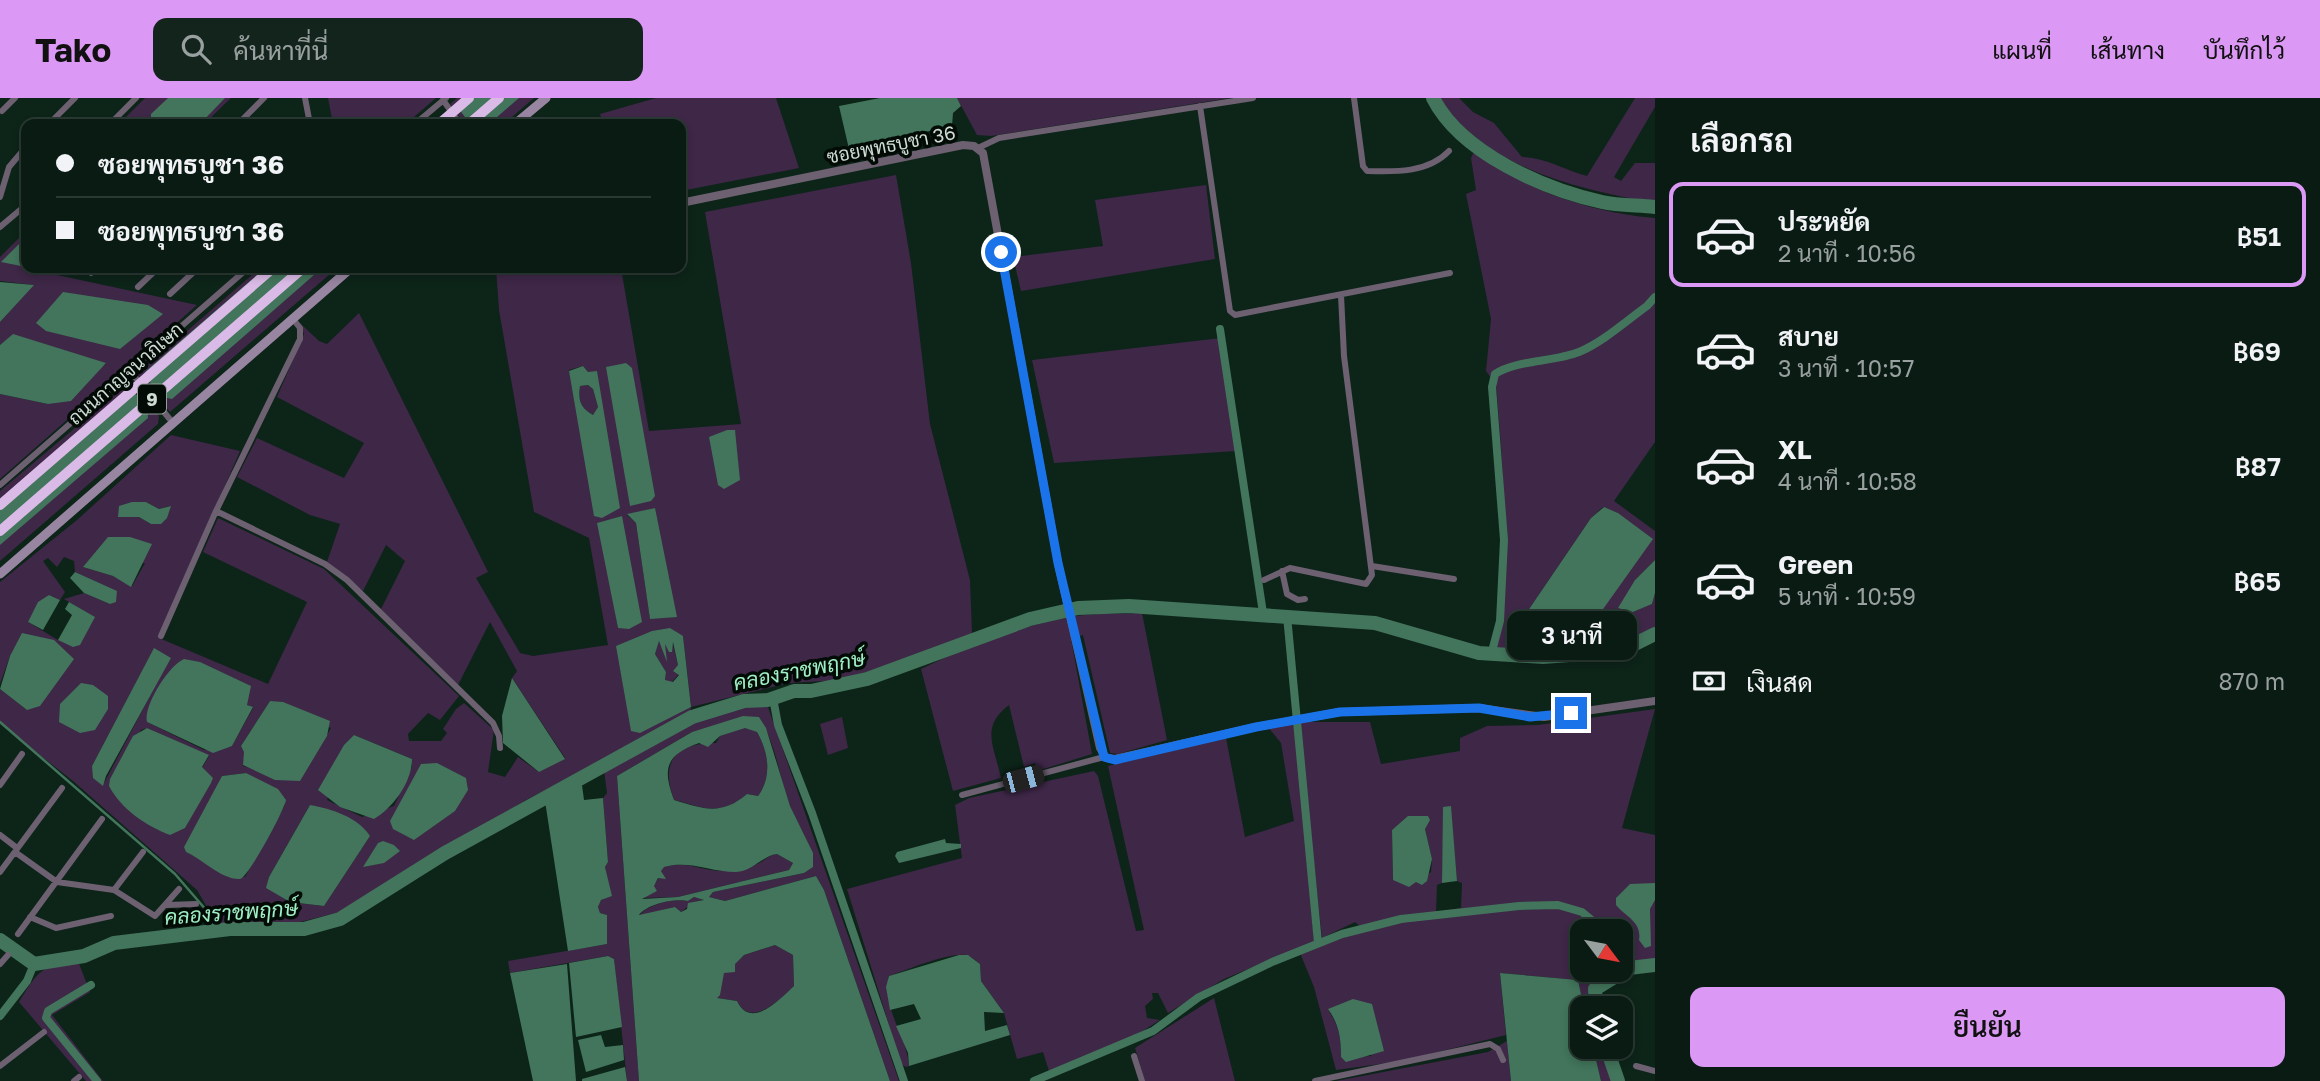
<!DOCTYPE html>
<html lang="th">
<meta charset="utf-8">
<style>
body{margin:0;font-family:"Golos Text",Sarabun,sans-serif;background:#13241c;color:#f1f3f6;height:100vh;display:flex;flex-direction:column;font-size:26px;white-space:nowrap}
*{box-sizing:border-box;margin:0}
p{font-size:23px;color:#99a1a0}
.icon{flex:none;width:38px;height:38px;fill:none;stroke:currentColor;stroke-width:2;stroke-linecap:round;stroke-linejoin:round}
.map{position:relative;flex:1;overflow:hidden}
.panel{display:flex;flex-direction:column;background:#0a1b13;width:665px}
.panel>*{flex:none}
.top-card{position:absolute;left:21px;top:21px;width:665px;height:154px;border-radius:14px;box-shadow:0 4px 10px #0003,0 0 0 2px #2a3933;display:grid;align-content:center;height:154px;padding:0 35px;background:#0a1b13}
.needle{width:46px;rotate:122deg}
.tools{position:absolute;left:1570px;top:821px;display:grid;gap:14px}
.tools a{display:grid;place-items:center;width:63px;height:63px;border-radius:14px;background:#0a1b13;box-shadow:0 4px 10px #0003,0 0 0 2px #2a3933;font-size:35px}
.end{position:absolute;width:32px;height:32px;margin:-16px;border:9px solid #1a73e8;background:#fff;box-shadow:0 0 0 4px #fff}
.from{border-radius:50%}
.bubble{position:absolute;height:49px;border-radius:14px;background:#0a1b13;box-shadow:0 4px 10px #0003,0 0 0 2px #2a3933;font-size:23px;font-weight:600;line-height:49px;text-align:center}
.car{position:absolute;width:21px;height:42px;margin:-21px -10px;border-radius:9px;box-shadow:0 0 5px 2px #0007;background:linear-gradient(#222 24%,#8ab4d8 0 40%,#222 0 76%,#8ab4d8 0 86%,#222 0)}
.top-card b{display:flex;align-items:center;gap:24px;height:66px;font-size:26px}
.top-card b+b{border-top:2px solid #2a3933}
.top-card i{width:18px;height:18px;background:#f1f3f6}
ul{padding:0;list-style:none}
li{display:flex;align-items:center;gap:21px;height:105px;margin:0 14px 10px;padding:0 21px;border:4px solid transparent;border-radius:14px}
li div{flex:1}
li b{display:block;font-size:26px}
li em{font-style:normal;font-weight:600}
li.selected{border-color:#db99f5}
li>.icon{width:63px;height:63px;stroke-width:1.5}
h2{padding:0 35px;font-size:32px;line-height:84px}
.pay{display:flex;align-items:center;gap:18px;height:77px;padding:0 35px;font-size:26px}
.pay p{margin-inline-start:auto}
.cta{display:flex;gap:14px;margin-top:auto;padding:14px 35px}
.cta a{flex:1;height:80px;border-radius:14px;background:#db99f5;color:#111;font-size:28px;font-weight:600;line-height:80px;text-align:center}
header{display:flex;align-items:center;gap:42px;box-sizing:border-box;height:98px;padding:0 35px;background:#db99f5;color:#111}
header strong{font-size:33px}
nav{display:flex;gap:38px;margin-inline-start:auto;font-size:24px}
.search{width:490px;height:63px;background:#13241c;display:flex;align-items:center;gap:18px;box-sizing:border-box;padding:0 24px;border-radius:14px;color:#99a1a0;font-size:26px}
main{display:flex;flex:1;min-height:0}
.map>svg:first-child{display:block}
</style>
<header>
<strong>Tako</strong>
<div class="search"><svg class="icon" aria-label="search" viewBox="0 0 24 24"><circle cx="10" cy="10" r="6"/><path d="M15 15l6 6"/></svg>ค้นหาที่นี่</div>
<nav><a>แผนที่</a><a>เส้นทาง</a><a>บันทึกไว้</a></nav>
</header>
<main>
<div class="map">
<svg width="1655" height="983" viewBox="0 0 1655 983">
<rect width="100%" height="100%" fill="#0d2419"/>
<!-- green -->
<path fill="#3e2747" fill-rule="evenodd" d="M145 0H231L204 26H119Z
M328 0H436L406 26H333Z
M457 0H534L504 26H465L450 6Z
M656 0H776L799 70 681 93V26H603L600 16Z
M957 0H1230L991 38 977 37Z
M1439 0H1459L1473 14 1494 25 1522 59C1546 60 1564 72 1587 78L1635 0H1655V9L1614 79 1621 83 1635 65H1655V105C1577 91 1487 71 1439 0Z
M1476 49C1517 93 1597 115 1655 120V344L1614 403 1655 433V462L1635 482 1633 514 1652 506 1655 495V536L1623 547 1580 553 1495 554C1511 462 1504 380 1496 287L1486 273 1491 221 1466 96 1476 92 1471 60ZM1603 409 1618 415 1586 535 1570 543 1514 544 1512 536 1591 420Z
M896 77 911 165 930 326 970 482 972 536 879 572 843 582 788 585 691 609 690 616 526 702 344 813 300 824 217 826 197 792 73 683 0 626V591L27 612 10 558 0 586V484L77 422 171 337 240 353 159 540 268 586 307 504 203 454 218 420 324 471 459 598 440 622 428 615 408 636 409 643H441L447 635 443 631 456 611 464 605 494 632 488 674 505 679 518 659 539 674 565 660 512 580 517 573 490 524 458 587 381 511 405 463 386 447 363 493 327 464 340 426 310 417 237 379 257 340 344 380 364 345 277 299 304 236 300 225 319 243 327 246 359 215 488 474 476 480 520 555 533 558 608 547 589 440 534 414 499 212 496 170H621L649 333 741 326 705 114ZM583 268 588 274H597L602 420 569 272ZM146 404 159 411 170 408 151 426 139 419ZM655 410 650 520 636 425 627 417ZM622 418 618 530 599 425ZM64 459 74 463 75 474 117 494 110 506 84 495 64 501 94 519 58 542 28 524 49 497 60 502 65 494 43 463 48 460 57 469ZM145 465 132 488 113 478 83 469ZM683 538 684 546 691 608 616 548ZM154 551 170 560 103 687 92 668ZM247 602V607L253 610 232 648 204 652 147 624ZM270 603 331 630 299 683 243 668 245 654 241 648ZM147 630 209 658 202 670 212 680 185 730 110 681 141 632ZM354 637 412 661V669L394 708 362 719 327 702ZM246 675 285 707 245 779 186 754 222 678ZM310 707 370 738 324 808 290 804 267 790 269 779Z
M1206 87 1215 161 1021 193 1013 159 1103 148 1095 102Z
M26 133V170H63L57 177 197 207 0 381V296L48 306 106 266 13 237 0 247V224L33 187 0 183V159Z
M260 170H337L170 314 137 276Z
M1221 240 1236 353 1054 365 1032 262Z
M132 282 159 318 158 326 0 463V393Z
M588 287 593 291 598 309 593 317C580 310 578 302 580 288Z
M1142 515 1167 642 1118 656 1110 655 1083 537 1071 541 1092 656 1037 673 1035 665 1024 669 1009 607C980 629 994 647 1001 680L953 693 921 571C969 547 1023 527 1076 518 1097 515 1120 516 1142 515Z
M664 541 670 549 672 543 678 567 676 573 679 576 672 584 665 583 666 574 655 556 659 542 666 560Z
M755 605 768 609 899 983H890L824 792 816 778 725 803 709 799 713 794 804 775 813 769C813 746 798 729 790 708 779 678 776 646 759 619L692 634 617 678 639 983H627L614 861 608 858 510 875 508 863 607 846V817L600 815 598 809 601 802 611 798 605 769 608 764 603 700 607 695 604 672 687 627Z
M1655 611 1622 730 1655 737V861L1638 865 1630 861 1621 868 1620 833H1582V872H1615C1599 883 1588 889 1593 910H1584L1578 882 1500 875 1506 937 1402 963 1336 972 1314 889 1300 855 1361 829 1355 824 1322 840 1299 624H1370L1381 666 1460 653V640L1487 628 1538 627ZM1450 708 1457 783 1462 785 1461 810 1436 814 1437 787 1442 785 1443 746ZM1397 728 1425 731 1432 761 1431 774 1416 784 1393 782 1392 732ZM1328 912 1372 958 1341 959C1341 940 1339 927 1328 912Z
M842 619 848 650 828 657 820 626Z
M1295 624 1314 844 1224 881 1168 915 1158 895H1152L1153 901 1145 908 1147 920 1160 922 1138 936 1049 973 1043 954 1017 961 1004 915 981 883 980 866C976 863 971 858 966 857 949 854 906 872 889 878 881 910 907 937 909 968L906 969 901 966 847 791 962 760 955 707 969 700 1094 673 1098 678 1136 833 1144 832 1108 668 1226 640 1245 739 1294 723 1281 645 1268 629Z
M745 629 757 634C769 655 772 679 758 698L747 696C720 719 705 710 674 702 660 664 675 645 716 645L720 638Z
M777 756 793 765 789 772 678 799 642 800 657 793 653 789 660 778 664 780 661 773 663 769C690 762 699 773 724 773 734 773 748 769 757 766 765 763 768 757 777 756Z
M694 799 704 802 694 804 681 814 675 809 639 818C647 806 675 800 688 803Z
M775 847 793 857 794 888C779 902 751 931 737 903L716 900 724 875 744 857Z
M78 863 90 894 52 917 103 983H86L19 904C38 873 41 867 78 863Z
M1214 900 1235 983H1145L1135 950Z
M1507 943 1511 983H1336L1488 954Z
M1593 949H1604L1613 983H1601Z"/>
<!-- water -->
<path fill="#42755b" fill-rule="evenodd" d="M168 0H225L200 26H151V16Z
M463 0H519L489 26H470L456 7Z
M880 0H957L961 8 953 15 952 28 849 51 839 8Z
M26 139V169L1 164Z
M265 170H322L172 301 163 299 143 277 147 272Z
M0 184 34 187 0 224Z
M63 194 148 207 163 216 120 251 46 233 36 225Z
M13 236 106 265 71 303 48 306 0 296V247Z
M626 265 632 270 655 398 651 403 630 408 606 269Z
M583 268 588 274 597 273 620 410 602 420 594 418 569 273ZM588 287 593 291 598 309 593 317C580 310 578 302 580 288Z
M129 291C140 299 148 305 148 320L0 447V401Z
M727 332H735L740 382 724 391 718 387 709 339Z
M132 404H146L159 411 171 408 167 420 161 426H151L139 419H118L119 408Z
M1604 409 1618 415 1653 441 1586 535 1570 543 1514 544 1512 536 1591 420Z
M655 410 677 519 650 521 636 425 627 416Z
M622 418 642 524 629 531 618 530 597 425Z
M108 439H130L152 446 131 489 113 478 83 469Z
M1655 462V495L1652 506 1633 514 1618 510 1635 482Z
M75 474 117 493 116 504 110 506 84 495 70 480Z
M49 497 60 502 43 532 28 524 38 504Z
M69 504 95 519 80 547 73 549 58 542 72 517 65 511Z
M670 530 683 538 691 609 640 635 631 633 616 548 652 533ZM659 543 667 564 665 546 669 554H672L673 544 678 567 673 573 679 577 673 584 665 582 666 574 655 556Z
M22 535 54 542 74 561 40 608 27 612 0 591 10 558Z
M154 550 171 560 106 678 103 688 93 680 92 668Z
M184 561 200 564 251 588 247 607 253 609 232 648 213 655 147 624C143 608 169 567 184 561Z
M512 580 565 661 539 674 503 645 502 618Z
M81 585 93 587 108 598V611L95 632 80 635 59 624 60 606Z
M270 603 283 604 330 623 327 638 300 683 275 682 243 667 244 654 241 648Z
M743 618 759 619 766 630 790 708 813 755V769L804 775 713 794 709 799 725 803 816 778 824 792 890 983H639L617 678 692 634ZM745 630 757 634C769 655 772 679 758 698L747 696C721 718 704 711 674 702 662 670 666 657 699 645L708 649 720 638ZM777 756 793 765 789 772 678 799 642 801 657 793 654 788 658 780 666 781 661 773 664 769C690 762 709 774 736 774 753 773 762 758 777 756ZM694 799 704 802 688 805 687 811 681 814 675 809 639 817C647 806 675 800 688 803ZM775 847 793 857 794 888C779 902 751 932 737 903L717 900 720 897 724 875 735 874V866L744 857Z
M147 630 209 657 202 669 213 680 211 685 185 730 170 737C146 728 121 711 109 688L110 681 133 638Z
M354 637 412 661C412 684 393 710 374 721L340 709 318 692 344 647Z
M437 665 466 680 468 692 455 713 414 742 393 731 390 723 421 666Z
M246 675 278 691 286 702C284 713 248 780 240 781 222 782 202 761 186 754L184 749 222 678Z
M582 687 584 702 603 700 608 764 605 769 612 798 601 802 598 809 600 815 607 817V846L568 853 545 703Z
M310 707C332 711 358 719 370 738L324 808 290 804 266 790 269 779Z
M1451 708 1457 783 1442 785 1443 709Z
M1408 718H1428L1430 722 1425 731 1432 761 1427 783 1422 787 1416 784 1409 789 1393 782 1392 732Z
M945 741 946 745 961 746V750L899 765 895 758 897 754Z
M383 743 394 747 400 753 384 765 363 769 378 745Z
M1655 785V802L1650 811 1651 848 1645 850 1639 842C1642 824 1626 819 1616 807V800L1630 786Z
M959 857H968L980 866 981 883 1004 915 984 914 985 933 1007 927 1010 937 909 968 908 955 896 928 921 921 914 906 890 912 886 889 889 878Z
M608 858 614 861 622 929 576 939 569 865Z
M567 866 576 983H533L510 875Z
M1500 875 1578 882 1584 910 1582 948 1593 949 1601 983H1511Z
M1353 901 1372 906 1384 953 1346 964 1341 959C1341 940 1339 926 1328 911Z
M601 937 605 949 623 947 624 962 586 974 578 942Z
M625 969 627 983H582V981Z"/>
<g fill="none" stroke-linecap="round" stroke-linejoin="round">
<!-- stream -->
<path stroke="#42755b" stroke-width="2.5" d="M0 624 175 776 207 813 217 833"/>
<!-- canal -->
<path stroke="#42755b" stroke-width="8" d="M1220 231 1263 515
M1287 518 1318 845
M1491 557 1500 523 1504 442 1492 289 1495 276C1515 262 1554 264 1579 254 1603 244 1626 223 1647 208L1655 199
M773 600 778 627 812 715 904 983
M1620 855 1629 870
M91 887 48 913 46 920 97 983
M0 918 27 883 34 866
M1034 983 1153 933 1199 899 1272 864 1342 836 1401 821 1519 808 1558 807 1582 814 1605 833"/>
<!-- river -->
<path stroke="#42755b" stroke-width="14" d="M1433 0C1461 55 1544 91 1602 104 1619 108 1638 107 1655 109
M0 842 34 866 84 858 114 845 230 831H304L340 821 445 755 692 619 744 603 768 602 794 593H811L867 581 1030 521 1078 510 1129 508 1375 525 1479 555 1543 559 1621 553 1655 536
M1596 910 1595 891 1629 870 1655 867
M1606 948 1618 983"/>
<!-- minor -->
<path stroke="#6c6071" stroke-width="6" d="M305 0 310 26
M1354 0 1363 68 1367 73C1395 74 1428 75 1449 53
M443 2 460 26
M1200 8 1230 213 1235 217 1450 175
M2 13 15 0
M49 26 75 0
M110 26 136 0
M238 26 264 0
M415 26 446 0
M978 50 999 40 1253 0
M0 99 9 69 26 49
M0 129 26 107
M91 175 96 170
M138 189 158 170
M170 196 198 170
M130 273 173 325
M0 387 248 170
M216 413 325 466 347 482 493 625 499 638 500 650
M1372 468 1454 481
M1282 473 1287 496 1298 502 1305 501
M1264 482 1290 470 1366 486 1372 477 1344 258 1341 197
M161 538 216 413 300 241V230L293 221
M0 687 22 656
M962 697 1104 659
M0 737 17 750
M15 754 57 784 114 792 155 818 179 791
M0 774 62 690
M114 792 143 754
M167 807 196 806
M30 819 56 830 111 818
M18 836 102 721
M0 866 8 857
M1134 958 1142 983
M0 968 44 934
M1636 968 1655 973
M74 983 79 979
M1315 983 1490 946 1498 951 1503 962"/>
<!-- tertiary -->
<path stroke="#6c6071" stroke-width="8" d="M681 105 963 47 974 48 983 55 1058 465 1100 650 1106 660 1115 661 1256 629 1340 614 1479 610 1544 619 1655 603"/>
<!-- secondary -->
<path stroke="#9885a1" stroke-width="9" d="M515 26 546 0
M0 476 351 170"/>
<!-- motorway -->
<path stroke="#dabbe7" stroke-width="10" d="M469 26 499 0"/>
<!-- motorway-bridge -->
<path stroke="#dabbe7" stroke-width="10" d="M439 26 469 0
M0 407 273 170
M0 433 303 170"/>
</g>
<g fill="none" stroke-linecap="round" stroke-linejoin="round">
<!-- route -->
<path stroke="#1a73e8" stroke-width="9" d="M1001 154 1058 465 1104 659 1115 662 1256 629 1340 614 1479 610 1530 619 1571 615"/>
</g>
<g text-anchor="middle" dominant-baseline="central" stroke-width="7" stroke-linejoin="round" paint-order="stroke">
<!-- shield labels -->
<rect fill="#030b06" stroke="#919d96" stroke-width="2" x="138" y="286.5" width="28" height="29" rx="5"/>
<g font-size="18" font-weight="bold" fill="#cedcd4">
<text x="152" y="301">9</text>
</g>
<!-- street labels -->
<g font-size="19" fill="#cedcd4" stroke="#030b06">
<text transform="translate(891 46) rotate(-11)">ซอยพุทธบูชา 36</text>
<text transform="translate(125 275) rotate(-41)">ถนนกาญจนาภิเษก</text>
</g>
<!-- water labels -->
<g font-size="21" font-style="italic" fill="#9eefc4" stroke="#030b06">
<text transform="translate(799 572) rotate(-11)">คลองราชพฤกษ์</text>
<text transform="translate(231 814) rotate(-4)">คลองราชพฤกษ์</text>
</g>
</g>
</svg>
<div class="tools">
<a><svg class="needle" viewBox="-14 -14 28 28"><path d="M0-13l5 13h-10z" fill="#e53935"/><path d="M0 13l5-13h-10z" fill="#99a1a0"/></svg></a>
<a><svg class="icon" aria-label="layers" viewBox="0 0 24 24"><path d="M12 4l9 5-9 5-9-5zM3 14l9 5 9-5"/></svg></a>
</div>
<i class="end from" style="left:1001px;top:154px"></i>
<i class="end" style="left:1571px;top:615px"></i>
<div class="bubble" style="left:1507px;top:513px;width:130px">3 นาที</div>
<i class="car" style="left:1023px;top:681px;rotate:75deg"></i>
<div class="top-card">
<b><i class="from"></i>ซอยพุทธบูชา 36</b>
<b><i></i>ซอยพุทธบูชา 36</b>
</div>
</div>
<section class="panel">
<h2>เลือกรถ</h2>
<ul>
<li class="selected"><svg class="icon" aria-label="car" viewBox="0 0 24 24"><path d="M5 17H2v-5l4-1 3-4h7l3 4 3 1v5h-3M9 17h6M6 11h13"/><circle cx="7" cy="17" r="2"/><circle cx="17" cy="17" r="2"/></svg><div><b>ประหยัด</b><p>2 นาที · 10:56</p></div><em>฿51</em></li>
<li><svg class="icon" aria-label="car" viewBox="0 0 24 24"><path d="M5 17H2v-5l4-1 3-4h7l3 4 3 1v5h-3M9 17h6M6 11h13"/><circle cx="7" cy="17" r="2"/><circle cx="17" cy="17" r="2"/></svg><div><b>สบาย</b><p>3 นาที · 10:57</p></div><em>฿69</em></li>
<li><svg class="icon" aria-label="car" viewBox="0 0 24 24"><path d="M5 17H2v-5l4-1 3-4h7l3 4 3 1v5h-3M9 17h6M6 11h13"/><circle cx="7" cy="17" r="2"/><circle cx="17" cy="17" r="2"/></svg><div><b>XL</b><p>4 นาที · 10:58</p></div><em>฿87</em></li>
<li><svg class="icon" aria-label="car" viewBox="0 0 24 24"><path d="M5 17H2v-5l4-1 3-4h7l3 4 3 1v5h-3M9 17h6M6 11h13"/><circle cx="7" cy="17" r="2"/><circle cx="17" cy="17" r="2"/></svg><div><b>Green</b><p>5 นาที · 10:59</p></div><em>฿65</em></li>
</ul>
<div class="pay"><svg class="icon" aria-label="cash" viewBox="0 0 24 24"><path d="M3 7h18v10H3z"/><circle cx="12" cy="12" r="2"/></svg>เงินสด<p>870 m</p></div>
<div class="cta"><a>ยืนยัน</a></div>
</section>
</main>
